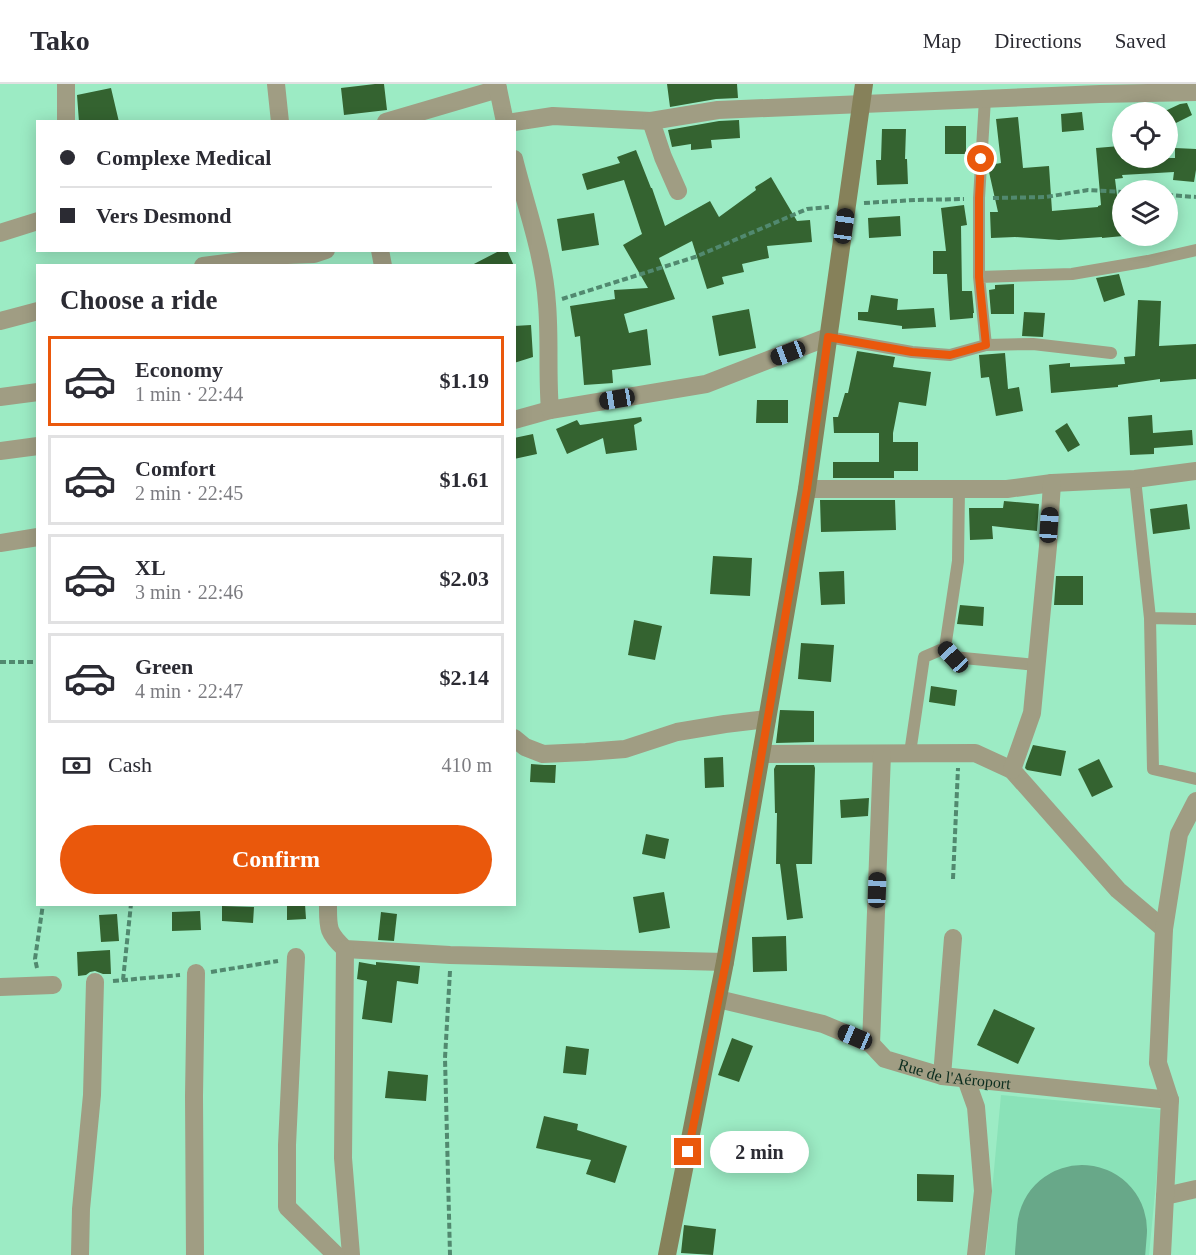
<!DOCTYPE html>
<meta charset="utf-8">
<style>
body{margin:0;font-family:Georgia,serif;background:#f2f2f3;color:#2b2b33;height:100vh;display:flex;flex-direction:column;font-size:22px;white-space:nowrap}
*{box-sizing:border-box;margin:0}
p{font-size:20px;color:#7c7c81}
.icon{flex:none;width:33px;height:33px;fill:none;stroke:currentColor;stroke-width:2;stroke-linecap:round;stroke-linejoin:round}
.map{position:relative;flex:1;overflow:hidden}
.details{position:absolute;left:36px;top:180px;width:480px;height:642px;display:flex;flex-direction:column;background:#fff;border-radius:0px;box-shadow:0 3px 15px #0003}
.details>*{flex:none}
.top-card{position:absolute;left:36px;top:36px;width:480px;height:132px;border-radius:0px;box-shadow:0 3px 15px #0003;display:grid;align-content:center;height:132px;padding:0 24px;background:#fff}
.tools{position:absolute;left:1112px;top:18px;display:grid;gap:12px}
.tools a{display:grid;place-items:center;width:66px;height:66px;border-radius:50%;background:#fff;box-shadow:0 3px 15px #0003;font-size:30px}
.end{position:absolute;width:27px;height:27px;margin:-14px;border:8px solid #ea580c;background:#fff;box-shadow:0 0 0 3px #fff}
.from{border-radius:50%}
.bubble{position:absolute;height:42px;border-radius:21px;background:#fff;box-shadow:0 3px 15px #0003;font-size:20px;font-weight:700;line-height:42px;text-align:center}
.car{position:absolute;width:18px;height:36px;margin:-18px -9px;border-radius:8px;box-shadow:0 0 4px 2px #0007;background:linear-gradient(#222 24%,#8ab4d8 0 40%,#222 0 76%,#8ab4d8 0 86%,#222 0)}
.top-card b{display:flex;align-items:center;gap:21px;height:57px;font-size:22px}
.top-card b+b{border-top:2px solid #e1e1e2}
.top-card i{width:15px;height:15px;background:#2b2b33}
ul{padding:0;list-style:none}
li{display:flex;align-items:center;gap:18px;height:90px;margin:0 12px 9px;padding:0 12px;border:3px solid #e1e1e2;border-radius:0px}
li div{flex:1}
li b{display:block;font-size:22px}
li em{font-style:normal;font-weight:700}
li.on{border-color:#ea580c}
li>.icon{width:54px;height:54px;stroke-width:1.5}
h2{padding:0 24px;font-size:27px;line-height:72px}
.pay{display:flex;align-items:center;gap:15px;height:66px;padding:0 24px;font-size:22px}
.pay p{margin-inline-start:auto}
.button{display:flex;gap:12px;margin-top:auto;padding:12px 24px}
.button a{flex:1;height:69px;border-radius:36px;background:#ea580c;color:#fff;font-size:24px;font-weight:700;line-height:69px;text-align:center}
header{display:flex;align-items:center;gap:36px;box-sizing:border-box;height:84px;padding:0 30px;background:#fff;border-bottom:2px solid #e1e1e2}
header strong{font-size:28px}
nav{display:flex;gap:33px;margin-inline-start:auto;font-size:21px}
.map>svg:first-child{display:block}
</style>
<header>
<strong>Tako</strong>
<nav><a>Map</a><a>Directions</a><a>Saved</a></nav>
</header>
<div class="map">
<svg width="1196" height="1171" viewBox="0 0 1196 1171">
<rect width="100%" height="100%" fill="#9cebc4"/>
<!-- built -->
<path fill="#8ae2b8" d="M1001 1011 1163 1026 1149 1171H986Z"/>
<g fill="none" stroke-linecap="round" stroke-linejoin="round">
<!-- runway -->
<path stroke="#68a889" stroke-width="130" d="M1080 1171 1082 1146"/>
</g>
<!-- building -->
<path fill="#346330" d="M375 0H384L387 26 344 31 341 4Z
M667 0H737L738 14 716 15 670 23Z
M111 4 119 38H79L77 11Z
M1187 19 1192 31 1172 41 1165 27 1180 20Z
M1082 28 1084 46 1062 48 1061 30Z
M1018 33 1023 84 1049 82 1052 127 1098 123V122L1101 121 1096 64 1120 62 1121 74H1175V64L1196 65V86L1194 98 1173 96 1174 88 1122 91 1123 94 1115 95 1122 152H1123L1102 154V153L1059 156 1015 153 991 154 990 128H998L989 88V81L1001 79 996 35Z
M739 36 740 54 711 56 712 64 691 66V60L672 63 668 46 719 37Z
M945 42H966V70H945Z
M882 45H906L905 75H907L908 100 877 101 876 76H881Z
M636 66 651 104H652L665 142 710 117 719 133 756 106 755 103 771 93 797 137 810 136 812 158 767 162 769 174 742 180 744 188 722 193 724 200 707 205 692 157 659 174 675 215 624 230 629 249 647 245 651 281 612 286 613 299 584 301 580 252 575 253 570 222 615 215 614 206 648 204 623 161 642 150 624 96 587 106 582 90 620 79 617 73Z
M964 121 967 141 961 142 962 207H972L974 229H973V234L950 236 947 190H933V167H946L941 124Z
M594 129 599 161 562 167 557 135Z
M900 132 901 152 869 154 868 134Z
M501 166H507L514 182H470Z
M1119 190 1125 211 1104 218 1096 194Z
M1014 200V230H991L989 206 995 205V201Z
M871 211 898 215 897 226 934 224 936 243 902 245V242L858 236V228H868Z
M1138 216 1161 217 1159 262 1196 260V295L1160 298V295L1118 301V303L1051 309 1049 281 1070 279V283L1125 280 1124 273 1135 272Z
M749 225 756 264 719 272 712 232Z
M1024 228 1045 229 1043 253 1022 252Z
M531 241 533 273 514 279V242Z
M857 267 895 273 893 283 931 288 926 322 899 318 893 349V358H918V387H894V394H833V378H879V349H834L833 333H838L845 309H848Z
M1005 269 1008 305 1019 303 1023 327 996 332 989 293 981 294 979 271Z
M757 316H788V339H756Z
M1152 331 1153 349 1192 346 1193 361 1154 364V370L1130 371 1128 333Z
M641 333 642 337 634 341 637 366 606 370 603 354 567 370 556 345 577 336 580 341Z
M1067 339 1080 361 1068 368 1055 347Z
M533 350 537 370 514 375V354Z
M820 416H895L896 446 821 448Z
M1004 417 1039 420 1037 447 992 442 993 455 970 456 969 424H1003Z
M1187 420 1190 445 1153 450 1150 425Z
M713 472 752 474 750 512 710 510Z
M844 487 845 520 821 521 819 488Z
M1056 492H1083V521H1054Z
M960 521 984 523 983 542 957 540Z
M634 536 662 542 655 576 628 571Z
M801 559 834 561 831 598 798 595Z
M931 602 957 606 955 622 929 618Z
M780 626 814 627V658L776 659Z
M1033 661 1066 667 1061 692 1027 686 1025 684 1026 680Z
M723 673 724 703 705 704 704 674Z
M1099 675 1113 703 1092 713 1078 685Z
M531 680 544 681H556L555 699 530 698Z
M776 681H814L815 684 812 780H796L803 834 787 836 780 780H776L777 729H775L774 685Z
M869 714 868 732 841 734 840 716Z
M646 750 669 755 665 775 642 770Z
M664 808 670 844 639 849 633 813Z
M287 820H305L306 835 287 836Z
M222 822 254 823 253 839 222 837Z
M200 827 201 846 172 847V828Z
M381 828 397 830 394 857 378 856Z
M117 830 119 857 101 858 99 831Z
M786 852 787 887 753 888 752 853Z
M110 866 111 890H103L95 887 90 888 86 891 78 892 77 868Z
M359 878 376 881V878L420 882 418 900 397 897 392 939 362 935 367 897 357 895Z
M994 925 1035 944 1018 980 977 961Z
M732 954 753 962 739 998 718 991Z
M566 962 589 965 586 991 563 989Z
M388 987 428 991 426 1017 385 1014Z
M544 1032 578 1040 577 1046 627 1062 615 1099 586 1090 591 1076 536 1064Z
M917 1090 954 1091 953 1118 917 1117Z
M684 1141 716 1145 713 1171 681 1169Z"/>
<g fill="none" stroke-linecap="round" stroke-linejoin="round">
<!-- path -->
<path stroke="#51896f" stroke-width="4" stroke-dasharray="6 3" stroke-linecap="butt" d="M1167 111 1196 113
M993 114 1046 113 1088 106 1122 108
M864 119 915 116 964 115
M562 215 695 173 807 125 829 123
M0 578H38
M953 795 958 684
M37 884 35 875 43 820
M450 887 445 974 450 1171
M211 888 278 877
M123 896 131 820
M113 897 180 891"/>
<!-- service -->
<path stroke="#a09d83" stroke-width="12" d="M979 193 1072 190 1148 177 1196 166
M828 253 912 268 950 271 986 261 979 193V114L985 15
M986 261 1033 260 1111 269
M1135 395 1150 534 1153 685 1196 695
M959 405 958 477 945 564 953 573 1036 581
M1150 534 1196 535
M910 669 924 573 945 564"/>
<!-- minor -->
<g stroke="#a09d83" stroke-width="18">
<path d="M66 0V38"/>
<path d="M276 0 280 38"/>
<path d="M386 38 498 5"/>
<path d="M514 38 553 32 651 37"/>
<path d="M678 107 663 73 651 37 718 26 1100 10 1196 8"/>
<path d="M0 149 38 137"/>
<path d="M380 166 383 182"/>
<path d="M203 182 287 171 314 170 326 166"/>
<path d="M0 237 38 227"/>
<path d="M0 313 38 308"/>
<path d="M514 336 550 326"/>
<path d="M0 367 38 362"/>
<path d="M807 405H1007L1052 399 1135 395 1196 387"/>
<path d="M0 459 38 453"/>
<path d="M514 654 525 663 543 670 586 668 625 665 677 648 725 640 767 635"/>
<path d="M761 670 975 669 1012 686 1118 806 1164 845"/>
<path d="M1012 686 1032 629 1048 462 1052 399"/>
<path d="M328 820C328 844 327 848 345 865L450 871 725 878"/>
<path d="M345 865 343 1074 351 1171"/>
<path d="M296 873 287 1061V1123L336 1171"/>
<path d="M0 903 53 901"/>
<path id="s1" d="M718 915 823 940 871 960 885 975 942 992 1170 1016"/>
<path d="M871 960 882 670"/>
<path d="M942 992 953 854"/>
<path d="M966 995 976 1023 983 1107 976 1171"/>
<path d="M1165 1112 1196 1105"/>
<path d="M80 1171 81 1125 92 1011 95 898"/>
<path d="M195 1171 194 1012 196 889"/>
<path d="M1162 1171 1170 1016 1158 979 1164 845 1179 750 1196 717"/>
</g>
<!-- tertiary -->
<path stroke="#a09d83" stroke-width="18" d="M497 0 505 38
M514 75C526 123 544 171 547 220 550 255 547 291 550 326L706 300 828 253"/>
<!-- secondary -->
<path stroke="#86815a" stroke-width="18" d="M667 1171 725 878 807 405 864 0"/>
</g>
<g fill="none" stroke-linecap="round" stroke-linejoin="round">
<!-- route -->
<path stroke="#ea580c" stroke-width="8" d="M688 1068 726 878 807 405 828 253 912 268 950 271 986 261 979 193V114L981 75"/>
</g>
<g text-anchor="middle" dominant-baseline="central" stroke-width="6" stroke-linejoin="round" paint-order="stroke">
<!-- street labels -->
<g font-size="16" fill="#0a2c1e" stroke="#a9f9d1">
<text stroke="none"><textPath href="#s1" startOffset="252">Rue de l'Aéroport</textPath></text>
</g>
</g>
</svg>
<div class="tools">
<a><svg class="icon" aria-label="locate" viewBox="0 0 24 24"><circle cx="12" cy="12" r="6"/><path d="M12 2v4M12 18v4M2 12h4M18 12h4"/></svg></a>
<a><svg class="icon" aria-label="layers" viewBox="0 0 24 24"><path d="M12 4l9 5-9 5-9-5zM3 14l9 5 9-5"/></svg></a>
</div>
<i class="end from" style="left:981px;top:75px"></i>
<i class="end" style="left:688px;top:1068px"></i>
<div class="bubble" style="left:710px;top:1047px;width:99px">2 min</div>
<i class="car" style="left:844px;top:142px;rotate:8deg"></i>
<i class="car" style="left:788px;top:269px;rotate:249deg"></i>
<i class="car" style="left:617px;top:315px;rotate:260deg"></i>
<i class="car" style="left:1049px;top:441px;rotate:4deg"></i>
<i class="car" style="left:953px;top:573px;rotate:317deg"></i>
<i class="car" style="left:877px;top:806px;rotate:2deg"></i>
<i class="car" style="left:855px;top:953px;rotate:293deg"></i>
<div class="top-card">
<b><i class="from"></i>Complexe Medical</b>
<b><i></i>Vers Desmond</b>
</div>
<section class="details">
<h2>Choose a ride</h2>
<ul>
<li class="on"><svg class="icon" aria-label="car" viewBox="0 0 24 24"><path d="M5 17H2v-5l4-1 3-4h7l3 4 3 1v5h-3M9 17h6M6 11h13"/><circle cx="7" cy="17" r="2"/><circle cx="17" cy="17" r="2"/></svg><div><b>Economy</b><p>1 min · 22:44</p></div><em>$1.19</em></li>
<li><svg class="icon" aria-label="car" viewBox="0 0 24 24"><path d="M5 17H2v-5l4-1 3-4h7l3 4 3 1v5h-3M9 17h6M6 11h13"/><circle cx="7" cy="17" r="2"/><circle cx="17" cy="17" r="2"/></svg><div><b>Comfort</b><p>2 min · 22:45</p></div><em>$1.61</em></li>
<li><svg class="icon" aria-label="car" viewBox="0 0 24 24"><path d="M5 17H2v-5l4-1 3-4h7l3 4 3 1v5h-3M9 17h6M6 11h13"/><circle cx="7" cy="17" r="2"/><circle cx="17" cy="17" r="2"/></svg><div><b>XL</b><p>3 min · 22:46</p></div><em>$2.03</em></li>
<li><svg class="icon" aria-label="car" viewBox="0 0 24 24"><path d="M5 17H2v-5l4-1 3-4h7l3 4 3 1v5h-3M9 17h6M6 11h13"/><circle cx="7" cy="17" r="2"/><circle cx="17" cy="17" r="2"/></svg><div><b>Green</b><p>4 min · 22:47</p></div><em>$2.14</em></li>
</ul>
<div class="pay"><svg class="icon" aria-label="cash" viewBox="0 0 24 24"><path d="M3 7h18v10H3z"/><circle cx="12" cy="12" r="2"/></svg>Cash<p>410 m</p></div>
<div class="button"><a>Confirm</a></div>
</section>
</div>
